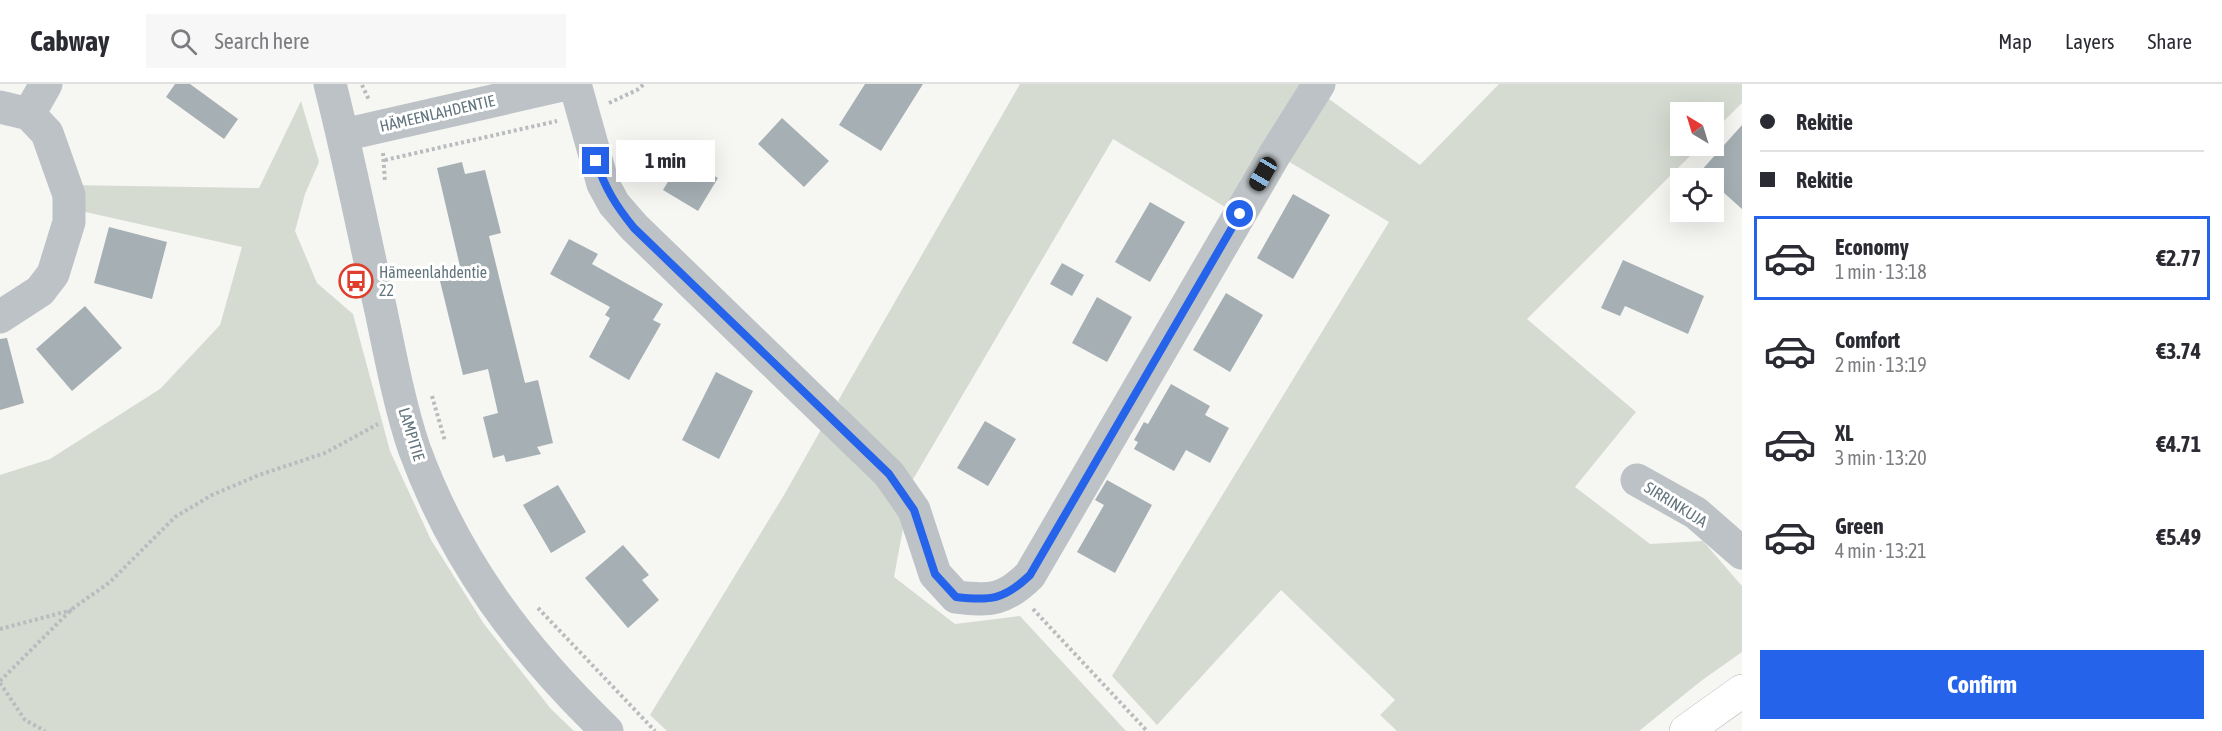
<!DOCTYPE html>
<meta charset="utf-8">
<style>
body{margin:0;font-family:"Asap Condensed",sans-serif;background:#f7f7f7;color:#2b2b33;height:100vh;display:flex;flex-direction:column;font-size:22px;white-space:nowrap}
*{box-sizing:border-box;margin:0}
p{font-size:20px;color:#7c7c81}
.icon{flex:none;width:33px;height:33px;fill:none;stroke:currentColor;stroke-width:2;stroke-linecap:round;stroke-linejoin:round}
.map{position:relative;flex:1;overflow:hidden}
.side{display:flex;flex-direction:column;background:#fff;width:480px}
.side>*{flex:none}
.top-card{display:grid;align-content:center;height:132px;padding:0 18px;background:#fff}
.needle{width:39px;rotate:322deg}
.buttons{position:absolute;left:1670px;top:18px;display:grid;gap:12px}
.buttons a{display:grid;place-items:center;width:54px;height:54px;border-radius:0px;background:#fff;box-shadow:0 6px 24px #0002;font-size:30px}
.end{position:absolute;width:27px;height:27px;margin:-14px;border:8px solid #2563eb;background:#fff;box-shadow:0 0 0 3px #fff}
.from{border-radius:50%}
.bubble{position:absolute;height:42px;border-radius:0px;background:#fff;box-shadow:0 6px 24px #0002;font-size:20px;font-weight:700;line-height:42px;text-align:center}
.car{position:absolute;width:18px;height:36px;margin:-18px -9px;border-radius:8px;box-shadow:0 0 4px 2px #0007;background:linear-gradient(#222 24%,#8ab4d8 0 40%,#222 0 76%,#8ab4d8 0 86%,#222 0)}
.top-card b{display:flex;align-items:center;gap:21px;height:57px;font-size:22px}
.top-card b+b{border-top:2px solid #e1e1e2}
.top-card i{width:15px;height:15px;background:#2b2b33}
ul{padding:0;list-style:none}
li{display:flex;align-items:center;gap:18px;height:84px;margin:0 12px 9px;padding:0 6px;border:3px solid transparent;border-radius:0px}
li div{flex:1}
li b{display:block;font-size:22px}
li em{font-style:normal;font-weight:700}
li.active{border-color:#2563eb}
li>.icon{width:54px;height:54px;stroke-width:1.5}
.primary-button{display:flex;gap:12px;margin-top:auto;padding:12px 18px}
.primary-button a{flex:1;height:69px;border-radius:0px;background:#2563eb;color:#fff;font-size:24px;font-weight:700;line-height:69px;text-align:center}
header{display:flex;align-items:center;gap:36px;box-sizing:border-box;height:84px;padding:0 30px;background:#fff;border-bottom:2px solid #e1e1e2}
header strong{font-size:28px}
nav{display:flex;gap:33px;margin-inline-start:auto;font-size:21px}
.search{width:420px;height:54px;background:#f7f7f7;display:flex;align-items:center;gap:15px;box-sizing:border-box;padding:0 21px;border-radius:0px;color:#7c7c81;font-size:22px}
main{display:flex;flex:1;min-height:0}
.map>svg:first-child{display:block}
</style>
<header>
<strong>Cabway</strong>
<div class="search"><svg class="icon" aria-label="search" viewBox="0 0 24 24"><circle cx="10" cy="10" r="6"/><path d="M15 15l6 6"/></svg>Search here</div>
<nav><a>Map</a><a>Layers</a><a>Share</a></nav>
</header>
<main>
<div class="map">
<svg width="1742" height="647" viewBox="0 0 1742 647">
<rect width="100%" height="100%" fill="#f6f6f3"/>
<!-- green -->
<path fill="#d6dbd2" d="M1020 0H1314L1235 129 1113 55 912 397 838 317Z
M1499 0H1742V19L1713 48V28H1680V62H1700L1527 235 1636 328 1575 403 1650 460 1703 457 1742 502V568L1701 597 1639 647H1397L1380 631 1395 616 1281 506 1157 641 1112 592 1389 138 1278 71 1318 7 1420 81Z
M301 17 319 78 305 110 295 147 317 199 353 230 390 367 431 456 484 540 551 625 574 647H0V391L50 375 160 305 220 241 242 163 72 125 67 101 259 104Z
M823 342 878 397 905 434 894 493 955 540 1020 532 1126 647H667L650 631 784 411Z"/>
<!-- building -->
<path fill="#a6b0b4" d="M175 0H190L238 35 224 55 166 13Z
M865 0H923L881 67 839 41Z
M782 34 829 77 804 103 758 60Z
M1742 41V125L1713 99V94H1707L1700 88Z
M683 73 718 94 698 127 663 106Z
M462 78 465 90 485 86 501 149 489 152 525 299 538 296 553 359 537 363 541 370 506 378 504 371 493 374 483 333 498 329 488 285 463 291 440 197 462 191 437 84Z
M1293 110 1330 131 1293 195 1257 174Z
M1150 118 1185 138 1150 198 1115 178Z
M109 143 167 158 152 215 94 199Z
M569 155 598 170 592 180 663 220 653 236 661 240 629 296 589 273 610 234 605 231 610 223 550 190Z
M1623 176 1704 212 1688 250 1625 222 1620 232 1601 224Z
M1062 179 1084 191 1072 212 1050 200Z
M1226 209 1263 231 1230 288 1193 266Z
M1097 213 1132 233 1107 278 1072 259Z
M85 222 122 264 72 307 36 265Z
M7 254 24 319 0 326V255Z
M716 288 753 307 719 375 682 356Z
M1171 300 1210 322 1205 331 1229 344 1210 379 1186 366 1174 387 1134 365 1138 358 1134 356 1144 338 1148 340Z
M985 337 1016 355 988 402 957 384Z
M1107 396 1152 421 1115 489 1077 468 1104 421 1095 416Z
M558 401 586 448 551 469 523 421Z
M623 461 649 491 642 496 659 516 628 544 585 494Z"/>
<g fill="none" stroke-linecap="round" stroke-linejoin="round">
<!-- major casing -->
<g stroke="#b0b6b9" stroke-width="34">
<path id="major" d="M1686 647 1742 607"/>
</g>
<!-- path -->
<path stroke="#b9bcbe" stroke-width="4" stroke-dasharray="3 3" stroke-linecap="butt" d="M362 1 369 16
M609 19 637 6 644 0
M383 69 385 98
M385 76 557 37
M432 312 445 357
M538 524 655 647
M1033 525 1147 647
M0 545 72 526
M0 597 72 525 110 498 175 433 212 411 259 391 325 369 378 340
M0 599 25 636 45 647"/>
<!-- minor -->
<path stroke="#bcc2c5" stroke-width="33" d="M330 0C349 75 364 151 381 227 390 270 400 323 414 364 455 477 521 564 607 647
M575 0 603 100 614 120 634 143 889 390 914 426 935 490 956 513C990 517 1004 517 1030 491L1275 70 1319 0
M0 23 29 30 47 49 69 111V138L53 190 40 207 0 233
M29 30 46 0
M343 51 567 0
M1637 396 1696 429 1742 469"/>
<!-- major -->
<use href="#major" stroke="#fff" stroke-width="33"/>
</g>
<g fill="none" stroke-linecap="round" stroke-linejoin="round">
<!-- route -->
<path stroke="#2563eb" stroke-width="8" d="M596 77C605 104 616 122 634 144L889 390 914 426 935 490 956 513C990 517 1004 516 1030 491L1240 130"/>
</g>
<!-- icons -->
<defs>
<g id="bus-ring" transform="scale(1.725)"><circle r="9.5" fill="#fff" stroke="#de3e2b" stroke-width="1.5"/><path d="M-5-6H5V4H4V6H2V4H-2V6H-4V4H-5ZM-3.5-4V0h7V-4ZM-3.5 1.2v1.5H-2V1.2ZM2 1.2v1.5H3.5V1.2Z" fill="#de3e2b"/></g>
</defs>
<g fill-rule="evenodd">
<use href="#bus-ring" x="356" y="197"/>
</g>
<g text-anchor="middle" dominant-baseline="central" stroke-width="6" stroke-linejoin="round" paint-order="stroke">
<!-- street labels -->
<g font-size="16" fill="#62757d" stroke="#fff">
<text transform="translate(437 29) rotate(-13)">HÄMEENLAHDENTIE</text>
<text transform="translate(412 350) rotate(73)">LAMPITIE</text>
<text transform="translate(1676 420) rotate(32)">SIRRINKUJA</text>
</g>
<!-- poi labels -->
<g font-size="16" fill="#62757d" stroke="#fff" text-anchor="start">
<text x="379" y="188">Hämeenlahdentie<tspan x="379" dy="18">22</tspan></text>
</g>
</g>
</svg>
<div class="buttons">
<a><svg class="needle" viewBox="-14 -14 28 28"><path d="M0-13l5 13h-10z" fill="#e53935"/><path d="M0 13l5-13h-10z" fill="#7c7c81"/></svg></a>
<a><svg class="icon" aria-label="locate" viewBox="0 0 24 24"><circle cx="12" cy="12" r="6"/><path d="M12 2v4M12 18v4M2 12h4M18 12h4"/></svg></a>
</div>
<i class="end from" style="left:1240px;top:130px"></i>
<i class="end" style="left:596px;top:77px"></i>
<div class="bubble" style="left:616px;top:56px;width:99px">1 min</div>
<i class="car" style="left:1263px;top:90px;rotate:210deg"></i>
</div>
<section class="side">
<div class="top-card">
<b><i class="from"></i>Rekitie</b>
<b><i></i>Rekitie</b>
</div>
<ul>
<li class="active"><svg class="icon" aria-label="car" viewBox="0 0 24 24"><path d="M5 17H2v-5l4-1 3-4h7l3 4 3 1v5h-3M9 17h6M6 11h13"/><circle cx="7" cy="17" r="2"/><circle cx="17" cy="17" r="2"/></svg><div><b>Economy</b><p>1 min · 13:18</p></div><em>€2.77</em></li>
<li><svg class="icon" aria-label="car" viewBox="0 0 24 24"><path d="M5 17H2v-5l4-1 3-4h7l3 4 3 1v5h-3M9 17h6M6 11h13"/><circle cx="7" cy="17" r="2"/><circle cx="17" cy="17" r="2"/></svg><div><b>Comfort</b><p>2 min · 13:19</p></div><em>€3.74</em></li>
<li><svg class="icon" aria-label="car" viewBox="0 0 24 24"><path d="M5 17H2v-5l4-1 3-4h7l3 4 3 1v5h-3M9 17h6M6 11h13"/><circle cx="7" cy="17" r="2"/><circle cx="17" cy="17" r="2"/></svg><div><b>XL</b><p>3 min · 13:20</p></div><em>€4.71</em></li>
<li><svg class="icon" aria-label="car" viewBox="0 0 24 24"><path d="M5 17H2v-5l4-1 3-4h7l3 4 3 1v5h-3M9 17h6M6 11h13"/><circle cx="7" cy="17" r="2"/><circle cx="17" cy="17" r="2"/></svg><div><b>Green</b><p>4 min · 13:21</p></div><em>€5.49</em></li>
</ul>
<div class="primary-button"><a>Confirm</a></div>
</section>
</main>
